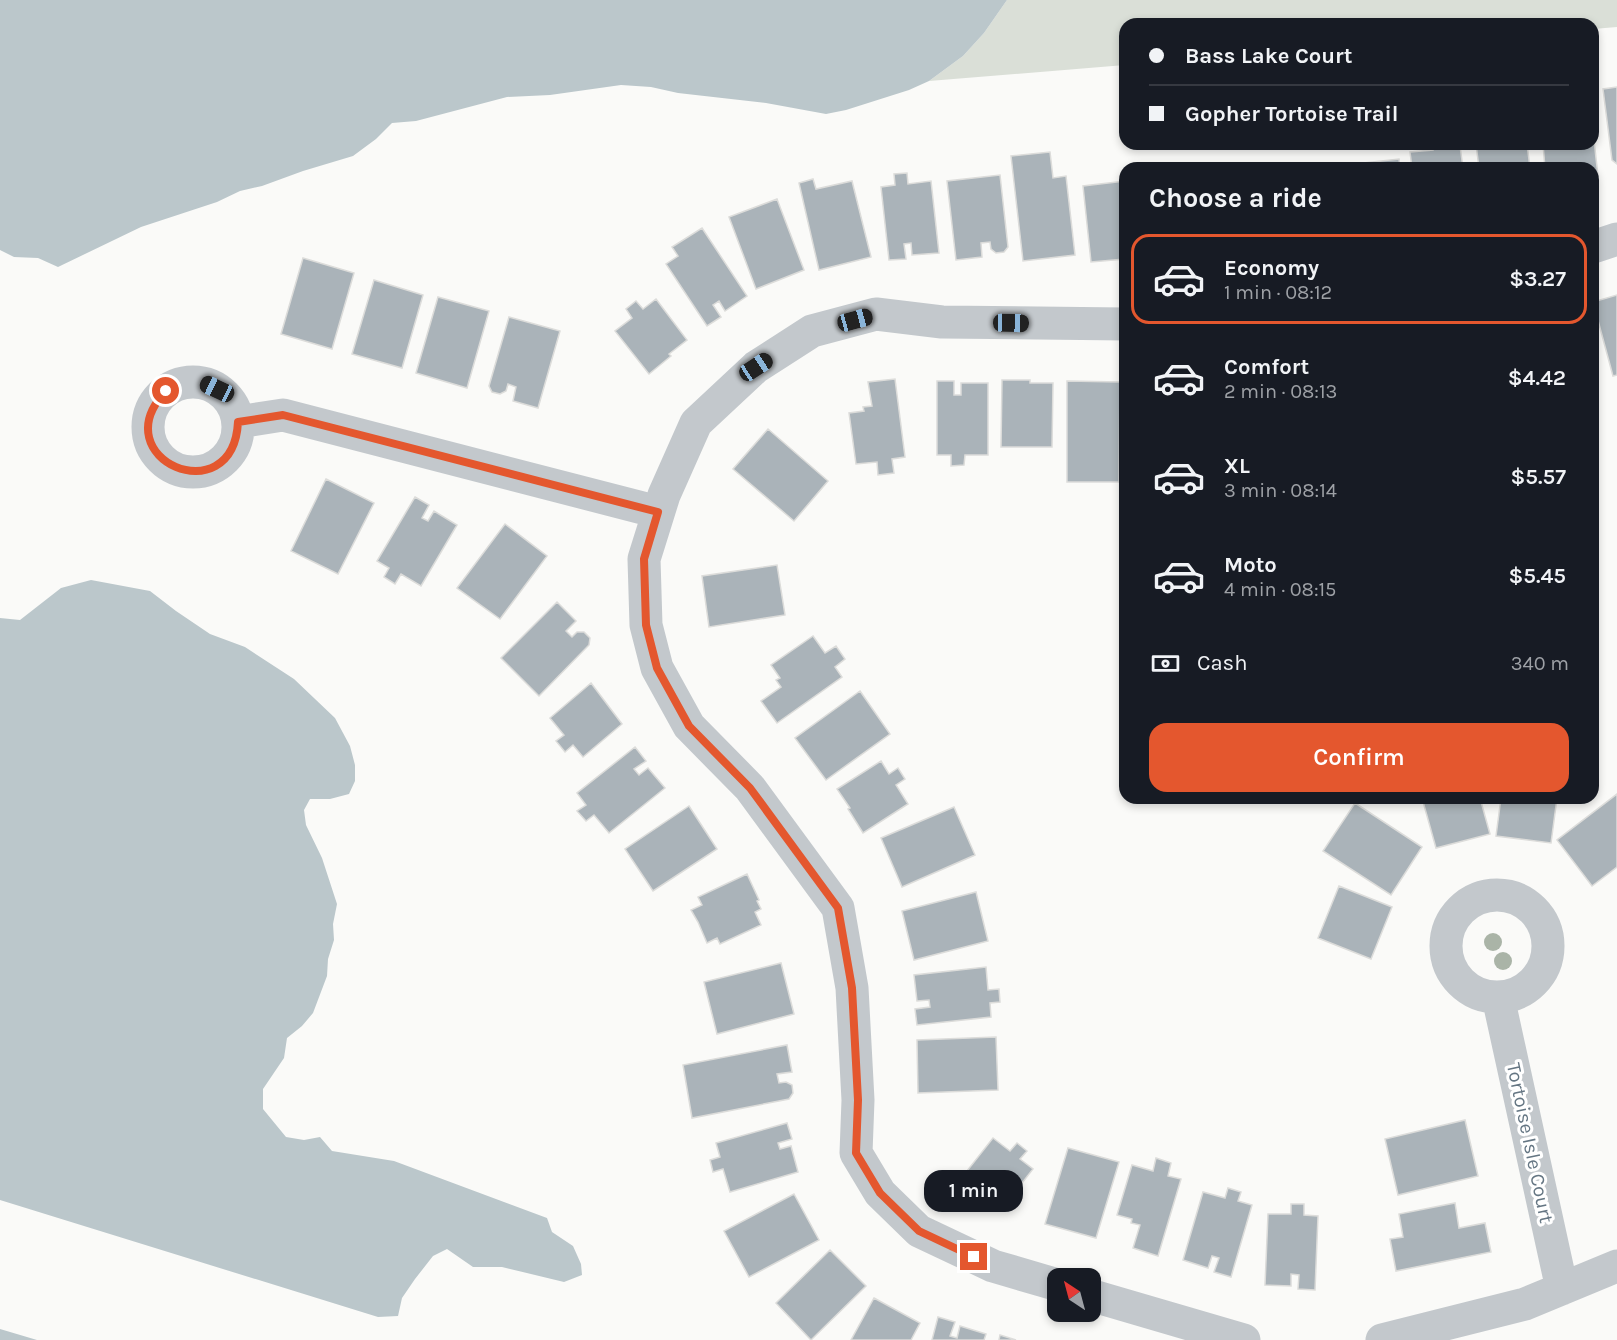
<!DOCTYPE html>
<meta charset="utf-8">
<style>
body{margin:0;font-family:Karla,sans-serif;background:#20242c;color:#f1f3f6;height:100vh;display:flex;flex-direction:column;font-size:22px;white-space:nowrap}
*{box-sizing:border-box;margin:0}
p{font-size:20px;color:#9ea1a6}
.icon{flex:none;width:33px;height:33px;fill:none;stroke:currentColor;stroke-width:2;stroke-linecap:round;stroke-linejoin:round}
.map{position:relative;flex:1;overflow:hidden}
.drawer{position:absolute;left:1119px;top:162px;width:480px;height:642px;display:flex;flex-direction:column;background:#171b24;border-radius:18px;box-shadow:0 3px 9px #0003}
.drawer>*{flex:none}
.banner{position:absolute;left:1119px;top:18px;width:480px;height:132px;border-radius:18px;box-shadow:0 3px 9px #0003;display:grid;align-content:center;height:132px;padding:0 30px;background:#171b24}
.needle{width:39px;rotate:324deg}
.buttons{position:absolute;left:1047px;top:1268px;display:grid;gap:12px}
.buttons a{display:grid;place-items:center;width:54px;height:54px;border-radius:12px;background:#171b24;box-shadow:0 3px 9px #0003;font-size:30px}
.end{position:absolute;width:27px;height:27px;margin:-14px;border:8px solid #e4572e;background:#fff;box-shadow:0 0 0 3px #fff}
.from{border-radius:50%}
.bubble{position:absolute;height:42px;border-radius:18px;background:#171b24;box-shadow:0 3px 9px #0003;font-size:20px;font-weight:600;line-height:42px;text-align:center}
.car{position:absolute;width:18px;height:36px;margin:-18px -9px;border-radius:8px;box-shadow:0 0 4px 2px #0007;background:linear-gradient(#222 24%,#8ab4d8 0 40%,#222 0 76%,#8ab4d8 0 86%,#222 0)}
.banner b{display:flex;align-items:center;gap:21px;height:57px;font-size:22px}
.banner b+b{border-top:2px solid #363941}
.banner i{width:15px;height:15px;background:#f1f3f6}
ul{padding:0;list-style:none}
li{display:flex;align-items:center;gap:18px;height:90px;margin:0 12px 9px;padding:0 18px;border:3px solid transparent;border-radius:18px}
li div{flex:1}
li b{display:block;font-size:22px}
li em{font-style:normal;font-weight:600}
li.on{border-color:#e4572e}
li>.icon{width:54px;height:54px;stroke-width:1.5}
h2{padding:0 30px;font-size:27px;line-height:72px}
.pay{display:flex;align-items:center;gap:15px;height:66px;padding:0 30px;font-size:22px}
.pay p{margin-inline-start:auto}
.cta{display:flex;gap:12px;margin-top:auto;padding:12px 30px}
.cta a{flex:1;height:69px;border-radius:18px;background:#e4572e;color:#fff;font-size:24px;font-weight:600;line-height:69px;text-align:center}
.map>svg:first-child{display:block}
</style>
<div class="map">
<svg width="1617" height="1340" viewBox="0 0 1617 1340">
<rect width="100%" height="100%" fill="#fafaf8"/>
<!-- green -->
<path fill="#dadfd7" d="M1007 0H1617V27L1593 29V24H1125V65L929 81 963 56 984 33Z"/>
<!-- water -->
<path fill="#bbc7cb" d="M0 0H1007L984 33 963 56 929 81 909 90 846 110 826 114 766 103 678 93 651 87 621 85 550 95 507 97 416 121 392 123 376 139 353 156 303 171 262 186 240 191 217 202 141 227 58 267 38 258 14 257 0 250Z
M91 580 150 591 176 611 210 634 245 647 294 679 335 718 350 746 355 765V781L349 794 330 799H310L304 810 306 825 322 858 337 904 333 924 334 940 328 959 327 976 313 1013 302 1026 287 1038 284 1058 263 1089V1109L286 1137 304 1140 320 1137 332 1151 394 1161 547 1218 552 1232 573 1246 581 1264 582 1275 564 1282 502 1267H473L447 1249 433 1256 415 1279 402 1298 398 1316 378 1317 0 1200V618L20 620 61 588Z
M0 1329 37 1340H0Z"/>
<!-- building -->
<path fill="#aab3b9" stroke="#dcdcda" stroke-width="1.5" d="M1617 87V164L1612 160 1603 89Z
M1593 131 1598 176H1593V168H1545L1543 144H1593Z
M1432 144H1446V148L1460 146 1463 168H1412L1410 152 1433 150Z
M1476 144H1527L1530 168H1479Z
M1050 152 1053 178 1066 176 1075 255 1023 261 1011 156Z
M1399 159 1400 168H1346V165Z
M907 173 908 184 931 181 939 253 912 255 911 243 904 244 906 259 889 260 881 187 895 185 894 174Z
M1000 175 1008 247 1004 252 996 253 991 249 990 242 981 243 982 257 956 260 947 181Z
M813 179 816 189 852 181 871 257 819 270 799 183Z
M1125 181V259L1091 262 1083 186Z
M777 199 804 270 756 289 729 217Z
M702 228 747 296 725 311 719 301 713 305 721 317 707 326 666 264 678 256 672 247Z
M303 258 354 273 332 349 281 334Z
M374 280 423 295 402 368 352 354Z
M1617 295V375L1613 376 1593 302Z
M438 297 489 311 467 388 416 373Z
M656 299 687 340 669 354 671 356 649 374 615 331 632 318 626 309 636 301 643 309Z
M509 317 560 331 538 408 513 401 516 387 508 384 506 391 500 394 492 392 489 386Z
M1593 371 1598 387 1593 388Z
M895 379 905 457 892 459 894 473 878 475 877 462 856 464 849 413 864 411 863 407 872 406 868 382Z
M1002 380H1030V383H1053L1052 447H1001Z
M937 381H954V395H961V383H988V455H965L964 465 951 466V455H937Z
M1067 381 1120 382 1119 482H1067Z
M768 429 828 481 794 521 733 469Z
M326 479 374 503 338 574 291 551Z
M415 497 429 505 422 518 428 521 434 511 457 525 421 586 401 574 395 584 384 577 389 568 377 561Z
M505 524 547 556 500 619 457 588Z
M777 565 785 615 709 627 702 576Z
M557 602 576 621 566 631 572 637 577 632H584L590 638 589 645 539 696 501 658Z
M813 636 825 653 836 646 845 659 835 667 842 677 777 723 761 701 781 687 776 680 780 678 771 665Z
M591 683 622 724 583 757 573 745 565 752 556 741 564 735 550 718Z
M860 691 890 734 826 780 795 738Z
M635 747 646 761 634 769 639 775 648 768 665 788 609 833 594 815 586 821 577 811 586 805 577 793Z
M881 761 889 774 898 768 905 779 896 785 908 804 863 833 848 809 850 808 837 789Z
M1617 794V867L1592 886 1557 840Z
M1422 798H1480L1490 834 1436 848Z
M1501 798H1557L1551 843 1496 836Z
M1355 803 1422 847 1391 895 1323 851Z
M689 806 717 849 653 891 625 849Z
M954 807 975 855 902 887 881 838Z
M747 874 759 900 757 901 761 909 755 912 761 925 720 944 717 938 707 943 698 922 691 910 702 905 698 897Z
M1339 886 1392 907 1371 959 1318 938Z
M976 892 988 941 914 960 902 911Z
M781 963 794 1014 717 1034 704 982Z
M986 967 988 990 999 989 1000 1002 990 1003 991 1017 917 1025 915 1009 930 1007 929 1000 917 1001 914 975Z
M996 1037 998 1090 918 1093 917 1040Z
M787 1045 792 1072 777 1074 779 1083 786 1082 792 1085 793 1093 789 1099 692 1118 683 1065Z
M1465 1120 1478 1176 1398 1195 1385 1139Z
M787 1123 792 1139 778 1143 780 1149 791 1146 798 1172 730 1192 723 1169 713 1172 710 1160 720 1157 716 1143Z
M993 1138 1010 1151 1017 1143 1027 1151 1020 1159 1033 1169 1001 1210 983 1195 981 1198 959 1181Z
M1068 1148 1119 1162 1096 1238 1045 1224Z
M1156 1158 1171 1163 1168 1176 1181 1179 1158 1256 1133 1248 1140 1225 1131 1223 1132 1219 1117 1215 1132 1165 1153 1171Z
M1228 1188 1241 1192 1238 1201 1252 1205 1231 1277 1214 1272 1219 1258 1212 1256 1208 1268 1183 1260 1203 1192 1225 1198Z
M794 1194 819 1240 749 1277 724 1231Z
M1455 1203 1459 1228 1485 1223 1491 1252 1396 1271 1390 1239 1403 1237 1399 1214Z
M1291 1204H1304V1215L1318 1216 1315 1290 1298 1289 1299 1275 1291 1274V1286L1265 1285 1268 1214H1291Z
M830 1250 866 1286 811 1340 776 1303Z
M874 1298 920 1323 911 1340H851Z
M938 1317 955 1322 950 1336 957 1338 960 1326 986 1334 984 1340H932Z
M1000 1335 1016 1340H999Z"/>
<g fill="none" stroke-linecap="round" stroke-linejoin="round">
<!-- minor -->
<path stroke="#c3c8cc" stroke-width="33" d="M1593 247 1617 239
M148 427a45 45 0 1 1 90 0a45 45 0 1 1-90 0Z
M238 422 283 415 658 512
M1446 946a51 51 0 1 1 102 0a51 51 0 1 1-102 0Z
M1498 997 1562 1289
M1058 1285 993 1266 919 1231 880 1193 856 1153 858 1100 852 988 838 908 750 788 689 726 657 668 646 625 644 559 664 495 696 423 756 367 812 331 876 314 942 322 1125 324
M1090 1295 1244 1340
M1382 1340 1525 1304 1617 1266"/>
</g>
<!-- trees -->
<g fill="#aab4a7">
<circle cx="1493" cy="942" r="9"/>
<circle cx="1503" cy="961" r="9"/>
</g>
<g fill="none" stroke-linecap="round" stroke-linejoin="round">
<!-- route -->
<path stroke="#e4572e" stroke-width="8" d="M166 391C101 459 233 515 238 422L283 415 658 512 644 559 646 625 657 668 689 726 750 788 838 908 852 988 858 1100 856 1153 880 1193 919 1231 974 1257"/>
</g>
<g text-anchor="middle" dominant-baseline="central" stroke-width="6" stroke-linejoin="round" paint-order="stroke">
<!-- street labels -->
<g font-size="20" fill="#657683" stroke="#fff">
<text transform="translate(1530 1143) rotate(78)">Tortoise Isle Court</text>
</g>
</g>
</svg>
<div class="buttons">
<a><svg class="needle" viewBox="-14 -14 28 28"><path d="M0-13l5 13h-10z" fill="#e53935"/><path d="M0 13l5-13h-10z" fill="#9ea1a6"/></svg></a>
</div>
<i class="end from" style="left:166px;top:391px"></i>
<i class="end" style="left:974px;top:1257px"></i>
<div class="bubble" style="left:924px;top:1170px;width:99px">1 min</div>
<i class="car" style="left:855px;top:320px;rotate:75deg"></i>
<i class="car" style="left:1011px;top:323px;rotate:91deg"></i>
<i class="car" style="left:756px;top:367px;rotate:57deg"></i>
<i class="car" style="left:217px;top:389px;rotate:295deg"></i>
<div class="banner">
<b><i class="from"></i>Bass Lake Court</b>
<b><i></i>Gopher Tortoise Trail</b>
</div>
<section class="drawer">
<h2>Choose a ride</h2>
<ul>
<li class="on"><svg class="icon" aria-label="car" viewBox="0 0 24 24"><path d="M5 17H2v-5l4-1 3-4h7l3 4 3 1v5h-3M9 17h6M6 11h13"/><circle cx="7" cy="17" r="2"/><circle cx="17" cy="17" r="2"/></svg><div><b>Economy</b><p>1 min · 08:12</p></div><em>$3.27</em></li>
<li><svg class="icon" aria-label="car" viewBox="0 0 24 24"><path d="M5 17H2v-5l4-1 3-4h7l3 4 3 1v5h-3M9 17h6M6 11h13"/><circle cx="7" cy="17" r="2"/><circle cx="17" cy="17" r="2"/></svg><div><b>Comfort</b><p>2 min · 08:13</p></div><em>$4.42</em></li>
<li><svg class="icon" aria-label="car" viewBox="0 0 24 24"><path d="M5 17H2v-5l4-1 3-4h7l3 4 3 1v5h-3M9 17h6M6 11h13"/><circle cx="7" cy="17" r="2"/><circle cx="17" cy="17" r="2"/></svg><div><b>XL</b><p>3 min · 08:14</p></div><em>$5.57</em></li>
<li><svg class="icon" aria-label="car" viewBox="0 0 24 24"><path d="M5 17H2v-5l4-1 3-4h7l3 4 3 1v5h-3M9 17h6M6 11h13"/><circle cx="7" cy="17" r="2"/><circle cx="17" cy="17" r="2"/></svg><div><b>Moto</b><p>4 min · 08:15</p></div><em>$5.45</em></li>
</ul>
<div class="pay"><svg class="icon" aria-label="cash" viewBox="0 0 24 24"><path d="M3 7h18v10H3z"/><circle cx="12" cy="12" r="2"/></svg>Cash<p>340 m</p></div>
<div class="cta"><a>Confirm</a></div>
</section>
</div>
